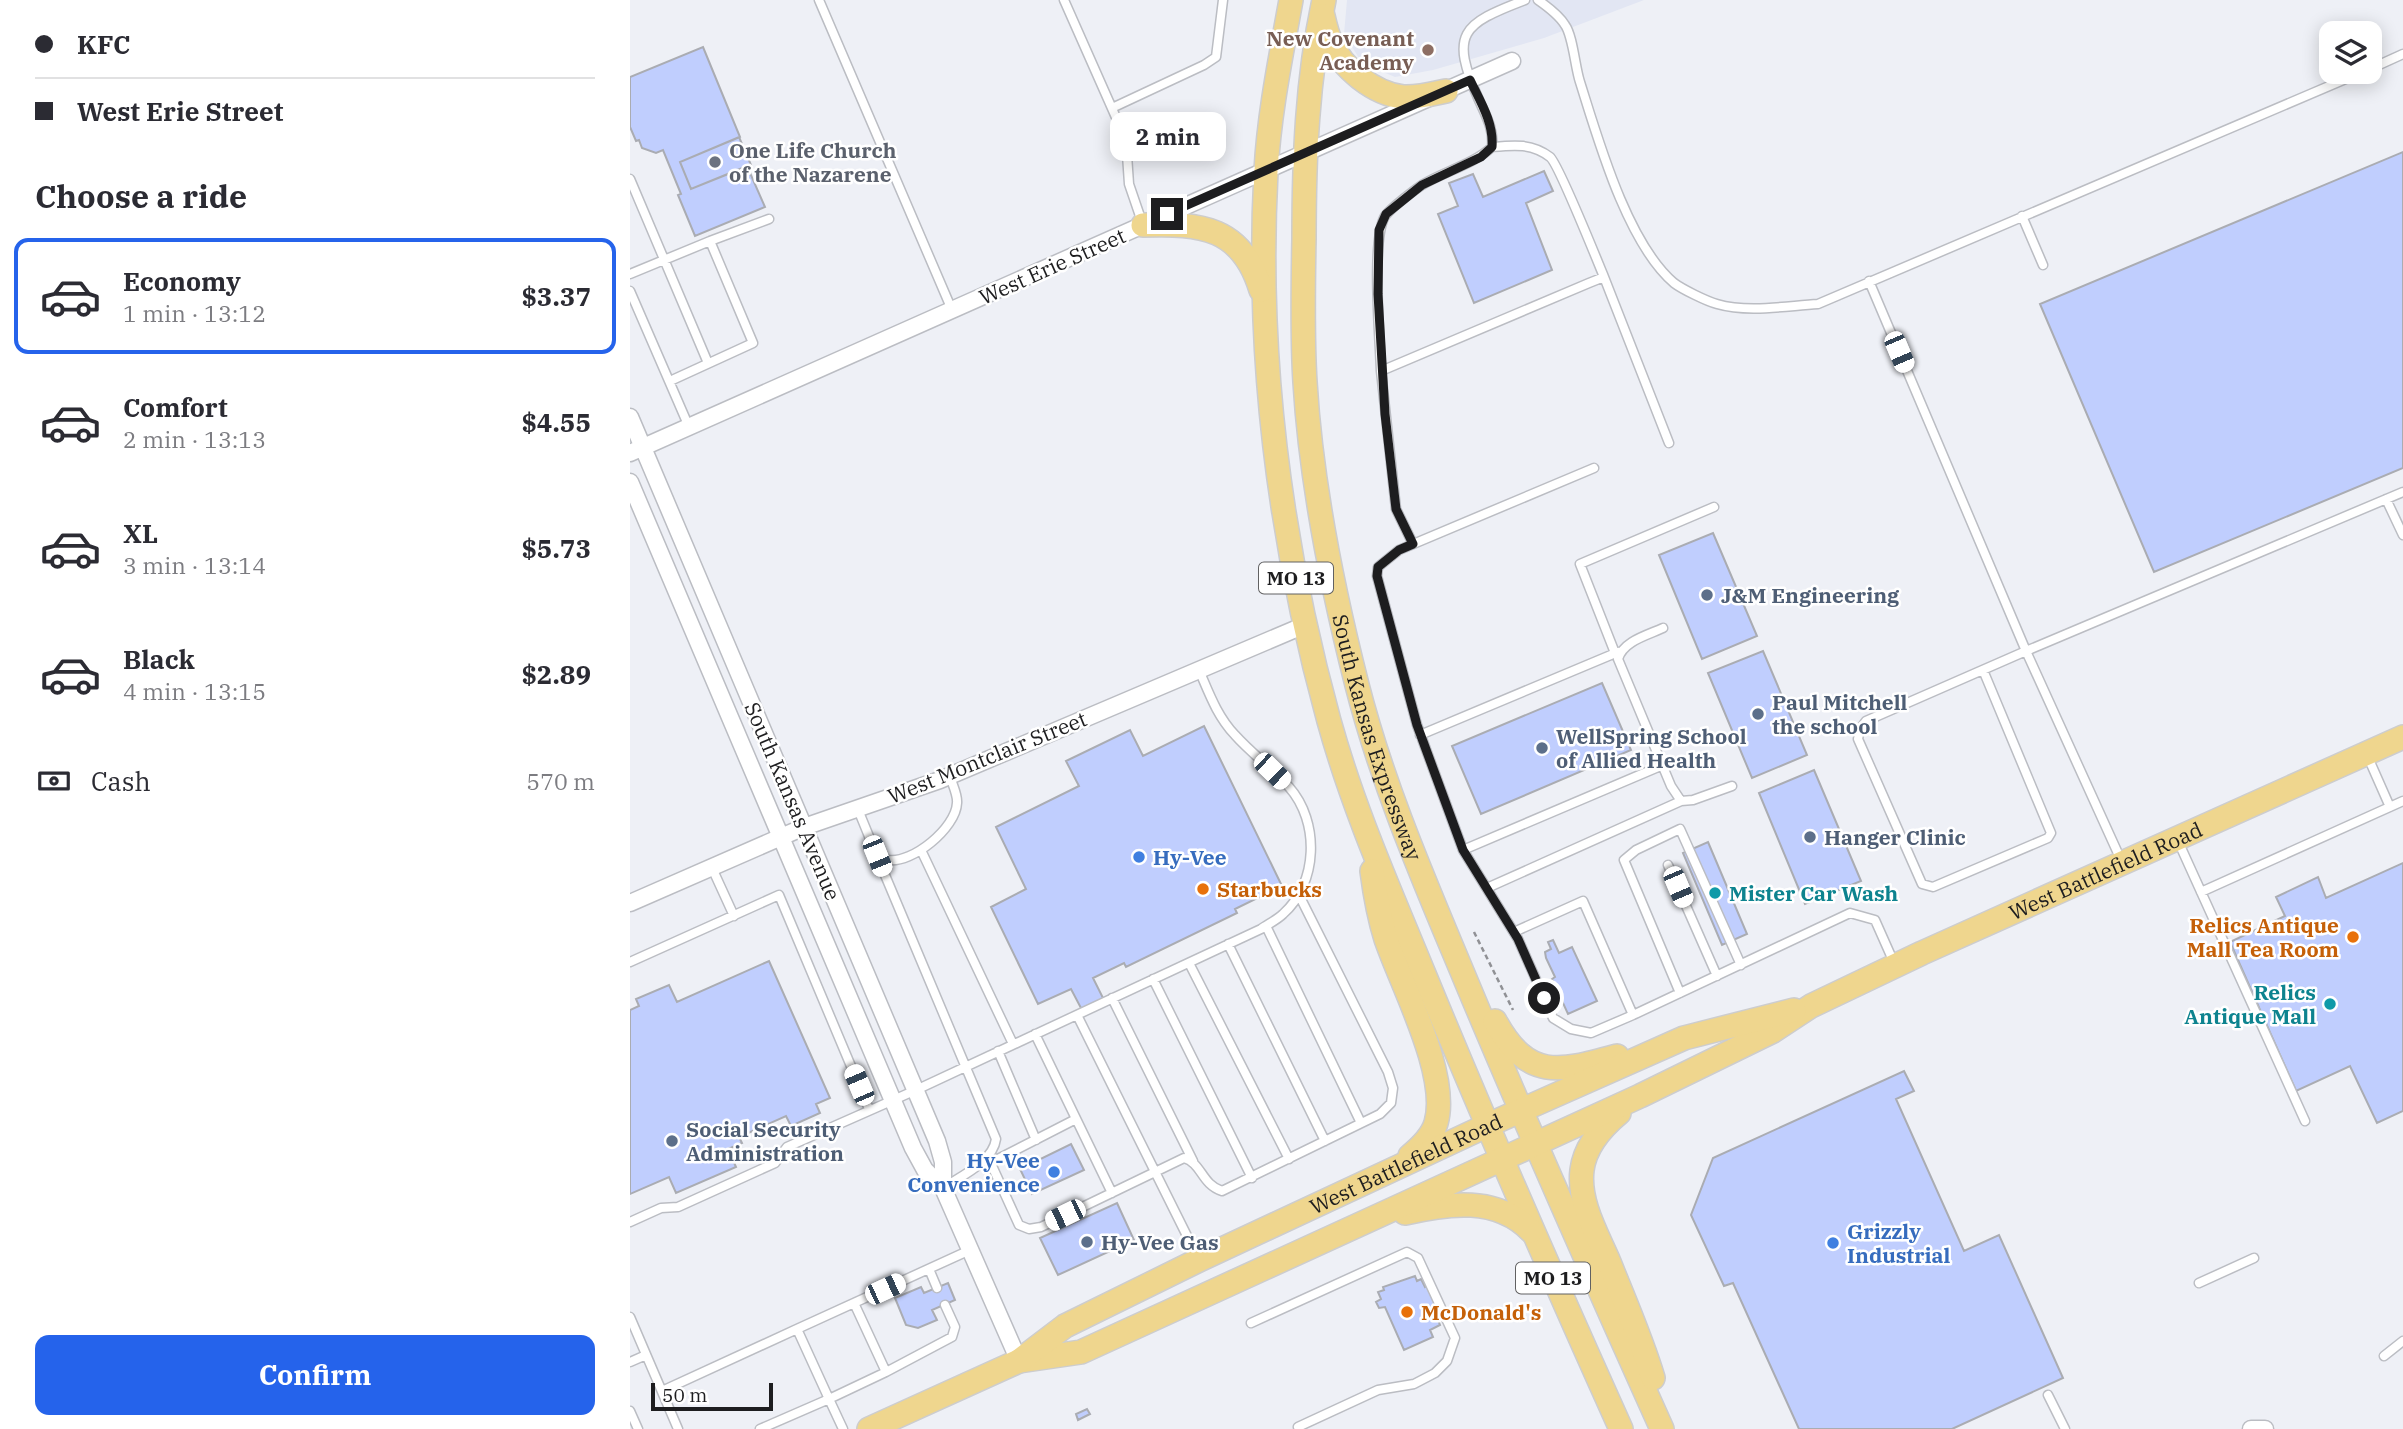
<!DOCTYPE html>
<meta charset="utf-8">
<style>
body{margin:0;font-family:"IBM Plex Serif",serif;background:#f7f7f7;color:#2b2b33;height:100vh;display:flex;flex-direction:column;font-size:26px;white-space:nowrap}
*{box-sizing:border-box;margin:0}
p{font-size:23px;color:#7c7c81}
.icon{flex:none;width:38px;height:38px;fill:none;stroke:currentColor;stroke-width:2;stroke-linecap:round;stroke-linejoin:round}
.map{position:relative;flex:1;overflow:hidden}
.details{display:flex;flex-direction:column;background:#fff;width:630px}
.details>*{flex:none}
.banner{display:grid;align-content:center;height:154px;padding:0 35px;background:#fff}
.controls{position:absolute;left:1689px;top:21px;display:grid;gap:14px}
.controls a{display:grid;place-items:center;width:63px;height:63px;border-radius:14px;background:#fff;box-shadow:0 4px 18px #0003;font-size:35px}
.scale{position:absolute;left:21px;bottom:18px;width:122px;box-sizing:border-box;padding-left:7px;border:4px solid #1d1d1f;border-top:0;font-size:19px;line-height:24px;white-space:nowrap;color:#1d1d1f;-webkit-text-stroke:5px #fff;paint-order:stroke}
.end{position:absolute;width:32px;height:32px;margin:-16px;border:9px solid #1d1d1f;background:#fff;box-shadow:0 0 0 4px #fff}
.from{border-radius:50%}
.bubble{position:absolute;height:49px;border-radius:14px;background:#fff;box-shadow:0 4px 18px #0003;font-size:23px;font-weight:800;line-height:49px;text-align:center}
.car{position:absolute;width:21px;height:42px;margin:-21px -10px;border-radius:9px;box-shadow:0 0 5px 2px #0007;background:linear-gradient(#fff 24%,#345 0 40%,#fff 0 76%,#345 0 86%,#fff 0)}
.banner b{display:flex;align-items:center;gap:24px;height:66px;font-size:26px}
.banner b+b{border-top:2px solid #e1e1e2}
.banner i{width:18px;height:18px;background:#2b2b33}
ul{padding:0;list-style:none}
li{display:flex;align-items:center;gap:21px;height:116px;margin:0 14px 10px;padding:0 21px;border:4px solid transparent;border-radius:14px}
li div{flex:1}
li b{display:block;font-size:26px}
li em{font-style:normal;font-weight:800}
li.current{border-color:#2563eb}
li>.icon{width:63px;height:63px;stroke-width:1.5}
h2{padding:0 35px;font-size:32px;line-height:84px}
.pay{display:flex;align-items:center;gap:18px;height:77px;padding:0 35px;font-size:26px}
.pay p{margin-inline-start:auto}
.cta{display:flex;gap:14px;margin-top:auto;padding:14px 35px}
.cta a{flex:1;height:80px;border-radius:14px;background:#2563eb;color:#fff;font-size:28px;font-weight:800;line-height:80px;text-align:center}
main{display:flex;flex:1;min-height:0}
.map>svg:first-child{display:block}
</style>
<main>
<section class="details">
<div class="banner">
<b><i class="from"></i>KFC</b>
<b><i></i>West Erie Street</b>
</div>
<h2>Choose a ride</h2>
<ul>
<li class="current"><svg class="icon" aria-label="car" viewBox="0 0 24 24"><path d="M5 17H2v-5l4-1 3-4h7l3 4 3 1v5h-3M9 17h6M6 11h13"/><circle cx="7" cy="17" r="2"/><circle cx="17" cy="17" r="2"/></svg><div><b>Economy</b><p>1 min · 13:12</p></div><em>$3.37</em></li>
<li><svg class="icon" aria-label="car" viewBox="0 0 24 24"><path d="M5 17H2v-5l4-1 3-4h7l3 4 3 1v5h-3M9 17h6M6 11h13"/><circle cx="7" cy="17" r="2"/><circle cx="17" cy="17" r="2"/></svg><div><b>Comfort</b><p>2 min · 13:13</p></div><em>$4.55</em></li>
<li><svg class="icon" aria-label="car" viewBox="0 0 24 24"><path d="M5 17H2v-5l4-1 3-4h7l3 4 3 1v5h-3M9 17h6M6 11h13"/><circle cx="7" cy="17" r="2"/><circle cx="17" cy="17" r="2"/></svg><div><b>XL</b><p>3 min · 13:14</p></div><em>$5.73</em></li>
<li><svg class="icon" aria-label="car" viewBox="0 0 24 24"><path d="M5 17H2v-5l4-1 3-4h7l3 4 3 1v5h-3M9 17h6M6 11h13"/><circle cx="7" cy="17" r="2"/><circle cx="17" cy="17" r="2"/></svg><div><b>Black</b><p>4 min · 13:15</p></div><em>$2.89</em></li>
</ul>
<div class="pay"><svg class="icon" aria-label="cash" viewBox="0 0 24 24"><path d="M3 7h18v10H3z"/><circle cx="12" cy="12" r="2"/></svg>Cash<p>570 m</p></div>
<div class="cta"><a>Confirm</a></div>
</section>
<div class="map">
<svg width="1773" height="1429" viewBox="0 0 1773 1429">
<rect width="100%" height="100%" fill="#eef0f6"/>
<!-- built -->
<path fill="#e2e6f3" d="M717 0H1014L914 38 803 70 765 77 732 63 714 34Z"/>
<!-- building -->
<path fill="#c0cefe" stroke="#aaacb2" stroke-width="2" d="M73 47 110 137 50 162 61 189 117 166 135 207 65 236 48 195 51 194 33 150 26 153 12 148 9 140 6 141 0 127V77Z
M109 137 121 165 61 189 50 162Z
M1773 152V468L1524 572 1410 304Z
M914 171 923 191 896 203 922 270 844 303 808 214 828 206 819 183 843 174 853 197Z
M1083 533 1127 636 1072 659 1029 555Z
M1133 651 1177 755 1122 778 1078 673Z
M972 683 1001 750 851 814 822 746Z
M574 726 652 886 605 909 607 913 496 967 494 963 463 978 474 1000 452 1010 441 989 408 1004 361 907 396 889 366 827 449 786 436 761 500 730 513 756Z
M1184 770 1231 881 1175 904 1129 793Z
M1078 842 1117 934 1092 945 1053 853Z
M1773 863V1111L1747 1123 1720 1066 1666 1091 1600 942 1655 916 1646 897 1688 877 1696 898Z
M923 940 929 953 942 947 967 1001 938 1014 922 979 925 977 916 958 915 952 921 949 918 942Z
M139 961 200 1098 186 1104 190 1113 161 1126 156 1116 109 1137 112 1143 98 1149 106 1167 46 1193 39 1177 0 1194V1010L9 1006 6 999 39 985 47 1002Z
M1274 1071 1284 1091 1266 1099 1334 1251 1369 1235 1433 1378 1322 1429H1169L1103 1283 1094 1286 1061 1215 1083 1158Z
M441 1144 454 1170 402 1194 390 1169Z
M487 1203 504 1240 428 1275 410 1238Z
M785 1276 787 1281 791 1279 795 1287 798 1285 813 1319 808 1320 810 1325 800 1330 803 1337 774 1350 755 1307 749 1308 746 1302 751 1299 748 1292 754 1290 753 1287Z
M318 1283 325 1300 302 1310 307 1320 288 1328 276 1325 265 1298 291 1287 294 1293Z
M457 1409 460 1414 448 1420 446 1414Z"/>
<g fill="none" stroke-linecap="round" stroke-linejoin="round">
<!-- service casing -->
<g stroke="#bbbdc3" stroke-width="11">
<path id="service" d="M189 0 322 310
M434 0 496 140 499 184 512 222
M908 0C918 7 929 15 935 25 943 36 945 67 950 82 968 139 997 243 1044 283 1052 289 1076 301 1087 304 1118 313 1155 306 1188 304L1732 72
M1740 69 1773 54
M482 108 574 65 586 57 593 0
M862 147C884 145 902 143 920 157 928 163 967 260 974 277
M0 179 78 363
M1392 216 1413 265
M0 274 80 241
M1239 281 1396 651 1236 721 1230 729 1228 739 1292 884 1303 887 1418 838 1421 833 1353 670
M0 291 59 427
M751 371C750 339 741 240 755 216 761 208 783 191 792 185 815 171 842 165 862 147 864 129 856 116 849 100 819 33 832 24 895 0
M40 381 123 343 80 241 139 219
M964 468 769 550 748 567 747 576 787 725 833 850 888 939 923 1018 941 1029 961 1033 1003 1015 1220 913 1245 920 1265 965
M1756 499 1773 535
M783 544 766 509 751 371 959 283 974 277 1039 443
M1033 628C1018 635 993 641 988 659L1041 786 1051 801 1063 800 1102 786
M985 653 950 564 1084 507
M790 735 988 652
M1737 755 1760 807
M227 807 247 856C251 857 254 859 258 860 282 864 326 828 327 803 328 795 322 784 320 776
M1548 841 1675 1121
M291 850 383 1044
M833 850 1033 765
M247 856 366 1139C363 1162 331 1176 313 1188
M1491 860 1396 651 1773 492
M1038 865 1087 976
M82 868 104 916
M857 888 1051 801
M1571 892 1773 801
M636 926 731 1123
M884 932 953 901 1003 1015
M598 944 695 1141
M0 962 149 895 239 1109
M559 963 659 1159
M523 979 622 1178
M1050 993 994 860 1006 850 1050 829 1111 965
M482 998 563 1161
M447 1015 569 1260
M405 1034 482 1193
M368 1051 406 1140
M358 1157 389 1225 399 1229 411 1227 554 1158C572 1163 571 1184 592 1191L750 1114 761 1103 763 1088 758 1072 669 895
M360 1163 446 1119
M0 1222 31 1208 48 1207 145 1163 157 1147 286 1090 631 929C638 924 647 920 653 914 688 883 690 822 659 787 643 769 622 754 605 735 587 716 579 693 569 670
M299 1269 307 1288
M1569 1283 1624 1258
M224 1303 256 1372 199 1399 167 1329 340 1250
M0 1317 48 1429
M621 1323 777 1252 788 1258 825 1338 817 1361 805 1373 784 1384 748 1390 668 1427
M1754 1356 1773 1341
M0 1362 16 1355
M256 1372 322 1337 325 1327 315 1305
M32 1391 167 1329
M1418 1395 1435 1429
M0 1411 8 1429
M130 1429 199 1399 213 1429"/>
</g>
<!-- minor casing -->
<g stroke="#bbbdc3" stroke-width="19">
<path id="minor" d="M0 417 307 1141 313 1162V1188
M0 453 882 61
M0 482 283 1148 295 1170 313 1188 389 1361
M0 903 174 827 310 780 675 625
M1621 1429H1635"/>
</g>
<!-- primary casing -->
<g stroke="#cdcdce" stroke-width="26">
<g id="primary">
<path d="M661 0C651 56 639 114 636 171 626 356 650 543 699 721 723 808 760 891 794 974 857 1127 923 1278 991 1429"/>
<path id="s1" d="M694 0C677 79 674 159 674 239 673 287 672 335 675 382 681 483 702 587 727 685 753 787 796 885 836 981 899 1132 965 1280 1032 1429"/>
<path d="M693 16C695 25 697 34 701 42 712 68 744 94 773 97 787 98 802 94 816 91"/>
<path d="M513 225C571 223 612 227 631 290"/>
<path d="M742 871C745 894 749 917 756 939 772 986 820 1075 806 1123 802 1137 791 1147 780 1156"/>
<path d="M865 1021C898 1081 929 1072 987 1056"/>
<path d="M989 1113C971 1128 955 1146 952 1170 948 1202 967 1234 979 1262 994 1300 1011 1338 1023 1378"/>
<path d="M775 1213C818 1203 867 1196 901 1231"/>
<path id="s2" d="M389 1361 451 1352 1010 1096 1143 1031 1181 1006 1292 953 1773 737"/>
<path id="s3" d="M239 1429 389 1361 435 1326 569 1260 856 1126 1054 1038 1164 1010"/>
</g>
</g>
<!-- path -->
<path stroke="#909195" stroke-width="2.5" stroke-dasharray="5 3.5" stroke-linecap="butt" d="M844 932 883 1010"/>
<!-- service -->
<use href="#service" stroke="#fff" stroke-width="8"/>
<!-- minor -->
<use href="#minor" stroke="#fff" stroke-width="16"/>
<!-- primary -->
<use href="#primary" stroke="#efd68e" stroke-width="23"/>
</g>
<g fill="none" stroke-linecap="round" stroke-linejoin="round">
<!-- route -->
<path stroke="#1d1d1f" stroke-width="9" d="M537 214 840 80C850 101 864 123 862 147L851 157 792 185 756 214 749 230 748 294 755 414 766 509 783 544 769 550 748 567 747 576 787 725 833 850 888 939 914 998"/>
</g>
<!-- markers -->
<circle fill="#8d6e63" stroke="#fff" stroke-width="2.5" cx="798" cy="50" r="7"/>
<circle fill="#6b7280" stroke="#fff" stroke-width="2.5" cx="85" cy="162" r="7"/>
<g fill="#5c6f8a" stroke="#fff" stroke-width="2.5">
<circle cx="1077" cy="595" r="7"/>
<circle cx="1128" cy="714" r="7"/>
<circle cx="912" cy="748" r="7"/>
<circle cx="1180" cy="837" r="7"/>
<circle cx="42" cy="1141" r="7"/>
<circle cx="457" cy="1242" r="7"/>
</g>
<g fill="#3f7fe0" stroke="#fff" stroke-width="2.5">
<circle cx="509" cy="857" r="7"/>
<circle cx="424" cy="1172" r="7"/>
<circle cx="1203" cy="1243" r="7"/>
</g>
<g fill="#e8710a" stroke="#fff" stroke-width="2.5">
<circle cx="573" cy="889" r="7"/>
<circle cx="1723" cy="937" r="7"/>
<circle cx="777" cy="1312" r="7"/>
</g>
<g fill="#0f9aa8" stroke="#fff" stroke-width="2.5">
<circle cx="1085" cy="893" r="7"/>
<circle cx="1700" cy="1004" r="7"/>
</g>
<g text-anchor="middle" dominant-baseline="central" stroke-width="5" stroke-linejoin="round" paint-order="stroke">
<!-- shield labels -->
<g fill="#fff" stroke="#616162" stroke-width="2">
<rect x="629" y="562.5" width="74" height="31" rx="5"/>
<rect x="886" y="1262.5" width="74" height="31" rx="5"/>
</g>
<g font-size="19" font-weight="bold" fill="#1d1d1f">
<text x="666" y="578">MO 13</text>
<text x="923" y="1278">MO 13</text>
</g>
<!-- education labels -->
<g font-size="21" font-weight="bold" fill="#785e54" stroke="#fff" text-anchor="end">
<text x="784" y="38">New Covenant<tspan x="784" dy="24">Academy</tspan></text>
</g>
<!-- worship labels -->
<g font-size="21" font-weight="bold" fill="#5b616d" stroke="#fff" text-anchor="start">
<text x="99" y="150">One Life Church<tspan x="99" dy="24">of the Nazarene</tspan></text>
</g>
<!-- street labels -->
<g font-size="21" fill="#1d1d1f" stroke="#fff">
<text transform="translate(422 266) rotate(-24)">West Erie Street</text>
<text stroke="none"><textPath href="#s1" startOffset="747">South Kansas Expressway</textPath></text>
<text transform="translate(357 757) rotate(-22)">West Montclair Street</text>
<text transform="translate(163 801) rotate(67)">South Kansas Avenue</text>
<text stroke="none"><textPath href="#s2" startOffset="1195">West Battlefield Road</textPath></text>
<text stroke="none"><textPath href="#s3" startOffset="600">West Battlefield Road</textPath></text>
</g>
<!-- service labels -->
<g font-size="21" font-weight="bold" fill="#4e5e75" stroke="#fff" text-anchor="start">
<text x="1091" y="595">J&amp;M Engineering</text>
<text x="1142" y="702">Paul Mitchell<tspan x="1142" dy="24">the school</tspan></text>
<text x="926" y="736">WellSpring School<tspan x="926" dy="24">of Allied Health</tspan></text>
<text x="1194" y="837">Hanger Clinic</text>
<text x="56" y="1129">Social Security<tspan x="56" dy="24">Administration</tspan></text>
<text x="471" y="1242">Hy-Vee Gas</text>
</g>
<!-- shop labels -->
<g font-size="21" font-weight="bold" fill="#366cbe" stroke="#fff" text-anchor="start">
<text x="523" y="857">Hy-Vee</text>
<text x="410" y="1160" text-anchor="end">Hy-Vee<tspan x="410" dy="24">Convenience</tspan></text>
<text x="1217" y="1231">Grizzly<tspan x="1217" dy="24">Industrial</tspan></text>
</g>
<!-- food labels -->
<g font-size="21" font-weight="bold" fill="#c56008" stroke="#fff" text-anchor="start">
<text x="587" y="889">Starbucks</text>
<text x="1709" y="925" text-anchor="end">Relics Antique<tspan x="1709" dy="24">Mall Tea Room</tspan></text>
<text x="791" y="1312">McDonald's</text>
</g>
<!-- culture labels -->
<g font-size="21" font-weight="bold" fill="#0d838f" stroke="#fff" text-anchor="start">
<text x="1099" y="893">Mister Car Wash</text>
<text x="1686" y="992" text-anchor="end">Relics<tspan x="1686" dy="24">Antique Mall</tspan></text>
</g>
</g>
</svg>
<div class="controls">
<a><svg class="icon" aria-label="layers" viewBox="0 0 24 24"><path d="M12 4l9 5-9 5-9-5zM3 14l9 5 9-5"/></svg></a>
</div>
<div class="scale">50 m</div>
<i class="end from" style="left:914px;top:998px"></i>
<i class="end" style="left:537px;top:214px"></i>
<div class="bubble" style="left:480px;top:112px;width:116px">2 min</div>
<i class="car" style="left:1269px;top:352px;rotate:157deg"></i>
<i class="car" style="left:642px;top:771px;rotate:134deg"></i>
<i class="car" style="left:247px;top:856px;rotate:158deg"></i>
<i class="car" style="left:1048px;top:887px;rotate:157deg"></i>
<i class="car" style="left:229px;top:1085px;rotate:337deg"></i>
<i class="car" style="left:435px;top:1215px;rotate:244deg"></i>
<i class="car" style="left:255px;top:1289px;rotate:65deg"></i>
</div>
</main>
